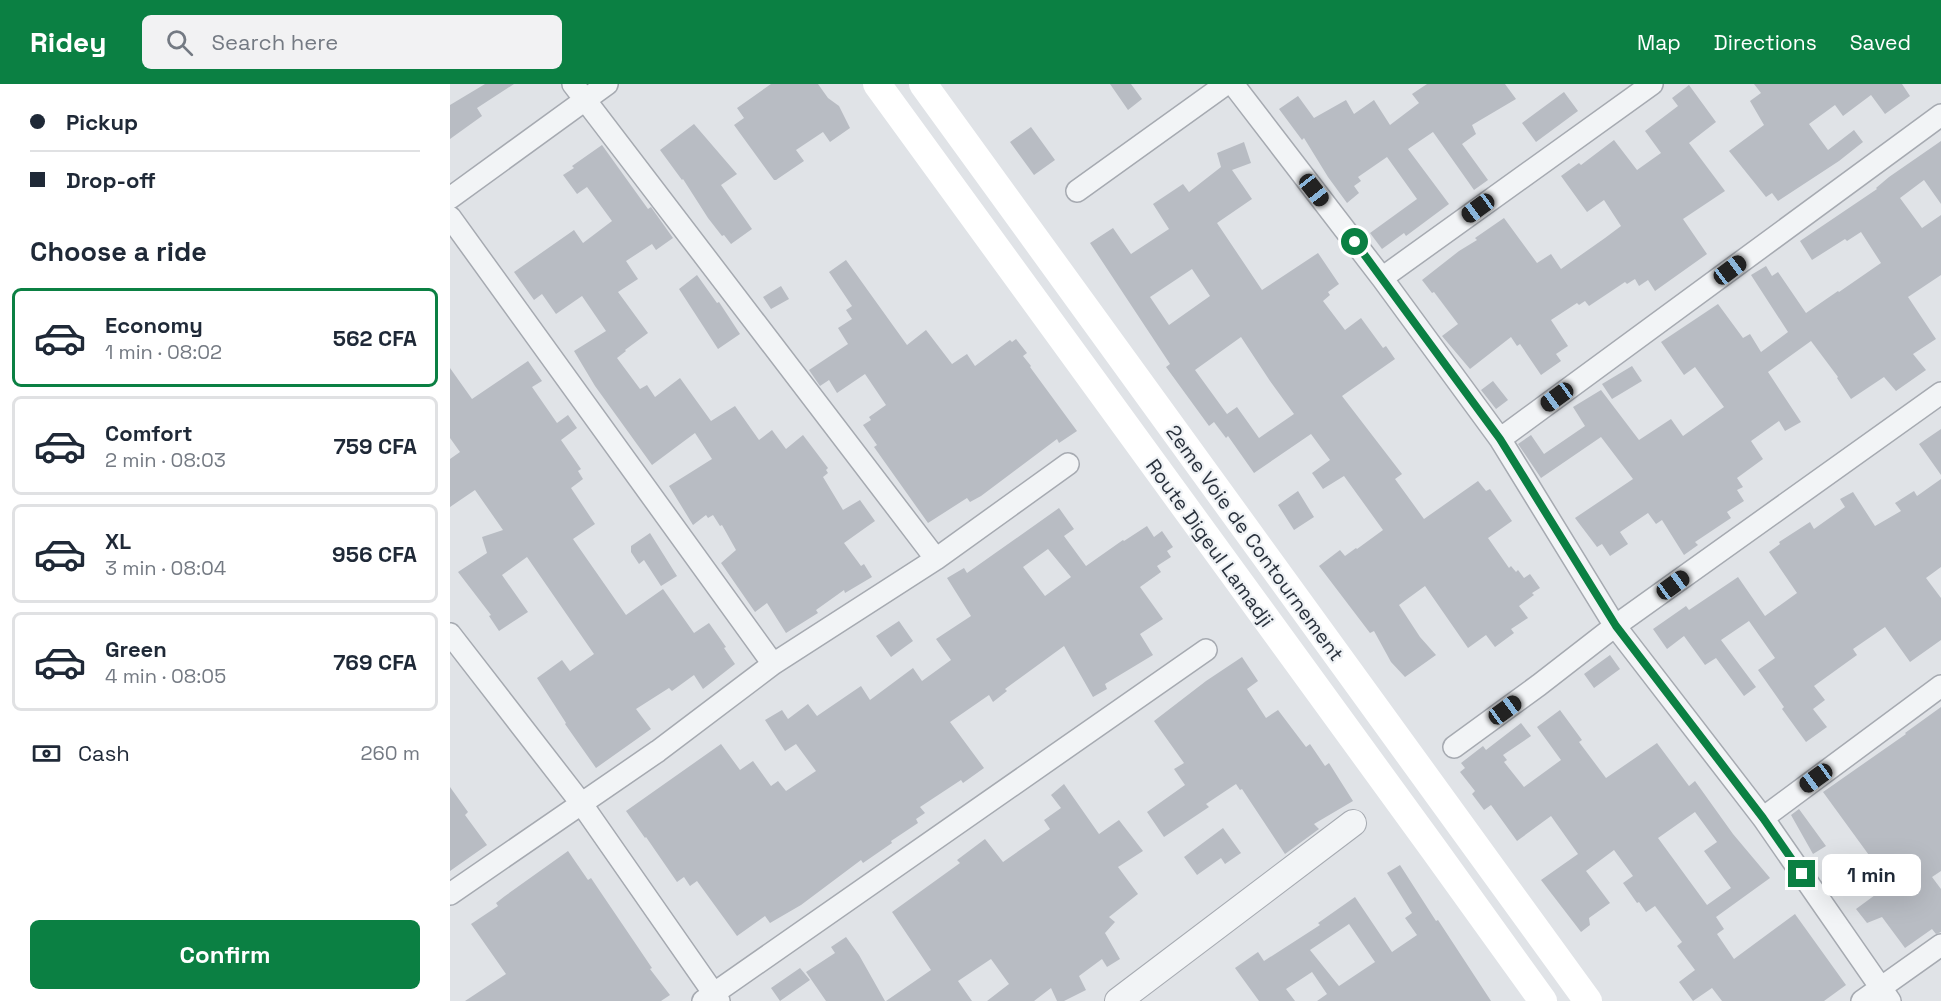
<!DOCTYPE html>
<meta charset="utf-8">
<style>
body{margin:0;font-family:"Space Grotesk",sans-serif;background:#f2f2f3;color:#1f2937;height:100vh;display:flex;flex-direction:column;font-size:22px;white-space:nowrap}
*{box-sizing:border-box;margin:0}
p{font-size:20px;color:#747a83}
.icon{flex:none;width:33px;height:33px;fill:none;stroke:currentColor;stroke-width:2;stroke-linecap:round;stroke-linejoin:round}
.map{position:relative;flex:1;overflow:hidden}
.drawer{display:flex;flex-direction:column;background:#fff;width:450px}
.drawer>*{flex:none}
.top-card{display:grid;align-content:center;height:132px;padding:0 30px;background:#fff}
.end{position:absolute;width:27px;height:27px;margin:-14px;border:8px solid #0b8043;background:#fff;box-shadow:0 0 0 3px #fff}
.from{border-radius:50%}
.bubble{position:absolute;height:42px;border-radius:9px;background:#fff;box-shadow:0 6px 24px #0002;font-size:20px;font-weight:600;line-height:42px;text-align:center}
.car{position:absolute;width:18px;height:36px;margin:-18px -9px;border-radius:8px;box-shadow:0 0 4px 2px #0007;background:linear-gradient(#222 24%,#8ab4d8 0 40%,#222 0 76%,#8ab4d8 0 86%,#222 0)}
.top-card b{display:flex;align-items:center;gap:21px;height:57px;font-size:22px}
.top-card b+b{border-top:2px solid #e0e1e3}
.top-card i{width:15px;height:15px;background:#1f2937}
ul{padding:0;list-style:none}
li{display:flex;align-items:center;gap:18px;height:99px;margin:0 12px 9px;padding:0 18px;border:3px solid #e0e1e3;border-radius:9px}
li div{flex:1}
li b{display:block;font-size:22px}
li em{font-style:normal;font-weight:600}
li.active{border-color:#0b8043}
li>.icon{width:54px;height:54px;stroke-width:1.5}
h2{padding:0 30px;font-size:27px;line-height:72px}
.pay{display:flex;align-items:center;gap:15px;height:66px;padding:0 30px;font-size:22px}
.pay p{margin-inline-start:auto}
.button{display:flex;gap:12px;margin-top:auto;padding:12px 30px}
.button a{flex:1;height:69px;border-radius:9px;background:#0b8043;color:#fff;font-size:24px;font-weight:600;line-height:69px;text-align:center}
header{display:flex;align-items:center;gap:36px;box-sizing:border-box;height:84px;padding:0 30px;background:#0b8043;color:#fff}
header strong{font-size:28px}
nav{display:flex;gap:33px;margin-inline-start:auto;font-size:21px}
.search{width:420px;height:54px;background:#f2f2f3;display:flex;align-items:center;gap:15px;box-sizing:border-box;padding:0 21px;border-radius:9px;color:#747a83;font-size:22px}
main{display:flex;flex:1;min-height:0}
.map>svg:first-child{display:block}
</style>
<header>
<strong>Ridey</strong>
<div class="search"><svg class="icon" aria-label="search" viewBox="0 0 24 24"><circle cx="10" cy="10" r="6"/><path d="M15 15l6 6"/></svg>Search here</div>
<nav><a>Map</a><a>Directions</a><a>Saved</a></nav>
</header>
<main>
<section class="drawer">
<div class="top-card">
<b><i class="from"></i>Pickup</b>
<b><i></i>Drop-off</b>
</div>
<h2>Choose a ride</h2>
<ul>
<li class="active"><svg class="icon" aria-label="car" viewBox="0 0 24 24"><path d="M5 17H2v-5l4-1 3-4h7l3 4 3 1v5h-3M9 17h6M6 11h13"/><circle cx="7" cy="17" r="2"/><circle cx="17" cy="17" r="2"/></svg><div><b>Economy</b><p>1 min · 08:02</p></div><em>562 CFA</em></li>
<li><svg class="icon" aria-label="car" viewBox="0 0 24 24"><path d="M5 17H2v-5l4-1 3-4h7l3 4 3 1v5h-3M9 17h6M6 11h13"/><circle cx="7" cy="17" r="2"/><circle cx="17" cy="17" r="2"/></svg><div><b>Comfort</b><p>2 min · 08:03</p></div><em>759 CFA</em></li>
<li><svg class="icon" aria-label="car" viewBox="0 0 24 24"><path d="M5 17H2v-5l4-1 3-4h7l3 4 3 1v5h-3M9 17h6M6 11h13"/><circle cx="7" cy="17" r="2"/><circle cx="17" cy="17" r="2"/></svg><div><b>XL</b><p>3 min · 08:04</p></div><em>956 CFA</em></li>
<li><svg class="icon" aria-label="car" viewBox="0 0 24 24"><path d="M5 17H2v-5l4-1 3-4h7l3 4 3 1v5h-3M9 17h6M6 11h13"/><circle cx="7" cy="17" r="2"/><circle cx="17" cy="17" r="2"/></svg><div><b>Green</b><p>4 min · 08:05</p></div><em>769 CFA</em></li>
</ul>
<div class="pay"><svg class="icon" aria-label="cash" viewBox="0 0 24 24"><path d="M3 7h18v10H3z"/><circle cx="12" cy="12" r="2"/></svg>Cash<p>260 m</p></div>
<div class="button"><a>Confirm</a></div>
</section>
<div class="map">
<svg width="1491" height="917" viewBox="0 0 1491 917">
<rect width="100%" height="100%" fill="#e0e3e7"/>
<!-- building -->
<path fill="#b8bcc3" fill-rule="evenodd" d="M35 0H64L27 24 32 32 0 55V21Z
M321 0H368L378 14 389 22 400 44 380 58 373 48 346 66 354 77 326 96H324L284 41 294 34 287 24Z
M660 0H681L692 15 678 26Z
M977 0H1055L1066 15 1022 41 1026 50 1012 60 1038 96 1024 106 983 48 958 65 999 120 956 152 954 149 932 165 920 149 967 115 937 73 908 93 911 97 904 102 909 109 897 119 878 93 854 54 852 56 829 25 848 12 864 34 896 16 904 30 924 16 940 41 969 19 962 10Z
M1304 0H1452L1460 12 1435 30 1421 11 1393 32 1385 21 1359 40 1378 66 1404 46 1413 58 1389 77 1328 117 1322 109 1316 113 1279 67 1314 41 1300 17 1311 9Z
M1239 1 1266 38 1239 59 1275 107 1233 135 1257 170 1205 207 1198 196 1189 202 1185 195 1177 200 1175 198 1139 222 1135 217 1129 221 1127 219 1101 236 1118 262 1106 270 1111 277 1091 291 1070 260 1067 262 1061 253 1020 285 992 252 1008 240 984 208 982 209 972 196 1009 167 1027 156 1025 154 1054 134 1087 179 1101 170 1111 185 1155 154 1171 142 1154 116 1137 128 1111 92 1129 79 1131 81 1164 56 1187 86 1211 69 1195 47 1228 22 1222 14Z
M1114 8 1128 27 1086 58 1072 39Z
M244 40 287 90 271 101 302 145 281 160 274 151 272 152 258 134 233 95 232 96 210 66Z
M581 43 605 76 584 91 560 58Z
M1491 57V120L1474 96 1450 114 1472 144 1491 131V191L1458 213 1486 255 1463 270 1476 286 1446 307 1434 293 1401 315 1387 294 1388 293 1361 257 1318 288 1351 338 1335 347 1329 337 1301 357 1313 375 1287 394 1293 403 1287 406 1294 417 1277 428 1281 434 1245 458 1248 461 1234 471 1212 436 1206 440 1198 429 1170 448 1178 460 1160 472 1152 460 1147 463 1125 434 1183 395 1151 353 1091 394 1068 360 1081 351 1094 370 1135 342 1123 323 1151 306 1189 356 1221 335 1233 352 1274 323 1245 283 1234 291 1211 258 1268 220 1293 254 1300 250 1311 268 1338 248 1301 191 1316 182 1322 192 1328 188 1356 229 1388 207 1389 208 1431 179 1411 148 1397 157 1395 155 1362 176 1350 157 1427 105 1426 104 1439 93Z
M794 58 801 79 782 86 802 115 767 139 812 206 868 169 889 200 878 208 880 211 873 217 895 246 911 234 933 264 936 262 945 275 892 312 952 390 945 395 974 435 1028 397 1036 407 1040 405 1062 437 1038 454 1059 484 1061 482 1066 488 1068 486 1074 494 1080 490 1090 504 1082 509 1084 511 1069 522 1078 534 1061 545 1064 549 1045 563 1036 551 1018 564 975 502 949 521 970 553 986 571 955 593 941 578 924 547 920 549 869 482 890 466 895 472 906 464 907 465 933 446 894 392 873 405 862 389 880 376 861 350 804 389 778 352 776 354 764 338 759 342 716 283 720 280 640 159 663 144 681 170 719 145 703 120 733 100 739 108 771 83 767 69ZM742 185 760 212 719 241 700 213ZM791 253 820 297 844 330 809 354 787 323 777 330 745 286Z
M152 61 198 125 201 123 223 154 206 166 202 160 176 177 188 195 168 208 198 249 175 266 176 267 167 274 190 305 197 301 205 313 230 294 261 337 285 322 309 356 322 346 336 365 353 351 378 384 376 386 378 389 373 393 393 426 410 416 425 437 394 459 411 482 414 480 422 493 395 509 394 506 366 526 368 529 336 549 317 519 305 528 271 479 286 466 272 441 270 442 263 431 258 434 256 431 243 441 219 402 262 375 245 349 202 381 145 302 124 267 156 247 132 212 106 230 92 210 84 216 64 188 124 146 133 159 162 137 137 103 127 110 113 91 124 84 122 82Z
M396 176 457 261 476 246 502 280 517 270 525 282 560 256 562 258 566 255 577 269 573 272 581 282 580 283 627 347 609 359 607 355 531 412 520 418 517 414 478 439 424 363 427 361 413 341 421 336 419 333 436 321 415 290 387 309 379 296 370 302 359 286 398 260 388 244 402 235 396 226 402 222 379 188Z
M247 191 267 219 269 218 290 250 268 265 229 205Z
M331 202 339 215 321 225 313 213Z
M78 277 92 297 82 303 107 339 118 331 127 344 111 356 131 385 128 387 133 395 121 404 145 440 123 455 176 531 213 505 244 549 259 539 276 563 274 564 285 580 253 605 244 591 222 607 219 604 186 625 201 645 146 684 115 640 116 639 87 594 112 576 120 587 144 570 77 473 52 491 78 528 49 547 39 532 41 531 8 488 37 469 32 453 53 446 25 406 0 423V375L10 368 0 354V284L22 315Z
M1182 282 1192 297 1162 315 1152 300Z
M1043 297 1058 316 1046 325 1031 306Z
M1491 345V391L1469 360Z
M1491 395V483L1476 494 1491 514V556L1460 578 1435 543 1403 565 1407 571 1364 602 1375 616 1363 625 1377 643 1356 658 1332 625 1334 623 1308 586 1325 574 1299 537 1271 556 1306 603 1294 612 1266 574 1255 581 1234 552 1217 565 1203 545 1236 522 1239 526 1288 493 1315 532 1347 509 1319 468 1330 460 1329 458 1360 438 1364 445 1395 423 1390 415 1403 408 1425 442 1451 427 1445 419 1464 407 1467 412Z
M848 407 864 433 844 446 828 421Z
M609 424 624 445 614 452 636 482 673 456 674 457 697 442 704 453 712 447 723 463 717 467 721 473 707 482 711 488 690 503 713 535 690 550 703 571 655 600 657 605 643 613 614 562 555 605 557 607 543 618 539 611 500 638 534 684 513 699 511 696 470 723 475 729 466 735 468 739 441 757 442 759 413 779 411 776 351 821 320 839 315 832 287 852 247 797 240 802 234 793 227 798 196 753 195 754 176 727 271 660 290 686 303 677 321 702 328 697 336 707 366 687 346 660 335 667 315 636 332 626 338 635 358 620 367 632 411 602 420 616 463 584 472 597 501 576 486 555 521 532 497 494 514 484 517 489ZM598 465 621 493 595 512 573 483Z
M200 449 227 492 211 502 194 476 189 480 181 468V462Z
M449 537 463 557 441 573 426 552Z
M1160 571 1170 585 1144 604 1134 590Z
M792 573 808 597 797 605 816 634 828 626 856 663 860 660 875 682 879 679 903 717 864 740 869 745 835 770 792 705 790 706 786 700 756 720 759 723 714 753 697 728 735 701 724 685 734 679 704 637 756 597Z
M1491 623V787L1482 793 1491 805V848L1486 850 1482 845 1455 864 1432 833 1417 839 1406 825 1440 800 1373 708 1456 650 1455 649Z
M1110 626 1132 656 1129 658 1156 694 1207 659 1239 702 1245 697 1283 750 1320 794 1266 833 1274 845 1267 850 1284 875 1345 830 1396 901 1374 917H1272L1262 904 1243 917 1229 898 1245 886 1227 862 1232 858 1205 822 1196 828 1189 818 1187 819 1173 799 1183 792 1164 766 1136 787 1160 819 1139 834 1140 841 1131 848 1091 796 1128 770 1101 732 1067 757 1041 721 1034 726 1022 710 1025 707 1010 688 1015 684 1011 679 1033 662 1036 666 1071 639 1081 652 1053 671 1057 676 1054 678 1074 703 1111 676 1087 643ZM1245 728 1267 758 1254 767 1281 804 1257 821 1208 754Z
M614 700 649 750 669 736 693 767 668 783 688 810 659 833 665 838 655 849 670 875 657 883 652 875 629 892 636 906 614 917H607L601 904 584 917H537L559 900 541 875 508 897 522 917H436L481 886 442 828 510 779 507 776 535 755 553 778 600 745 594 736 611 724 601 711Z
M0 703 18 728 15 731 37 761 0 787Z
M1349 725 1376 762 1363 770 1341 731Z
M773 744 791 769 775 780 771 774 747 791 734 773Z
M118 767 138 796 141 794 202 884 200 885 220 911 211 917H15L56 890 21 840 48 822 46 819 55 812Z
M950 781 986 837 988 836 1041 917H867L877 910 862 888 836 905 845 917H809L785 884 808 868 814 877 870 841 868 839 905 813 942 868 967 851 955 834 962 829 937 789ZM899 840 925 878 889 902 860 866Z
M396 853 409 871 435 917H376L356 888 385 869 381 863Z
M350 884 360 896 330 917 321 904Z"/>
<g fill="none" stroke-linecap="round" stroke-linejoin="round">
<!-- minor casing -->
<g stroke="#a6aab1" stroke-width="24">
<path id="minor" d="M123 0 486 475
M783 0 932 194 1050 355 1165 542 1313 734 1440 917
M627 107 776 0
M0 114 157 0
M0 133 323 580
M932 194 1202 0
M1050 355 1491 31
M0 550 131 719 269 917
M1004 663 1089 601 1165 542 1491 309
M1313 734 1491 602
M0 810 208 667 323 580 486 475 618 380
M253 917 756 566
M1412 917 1491 861"/>
</g>
<!-- tertiary casing -->
<g stroke="#a6aab1" stroke-width="28">
<path id="tertiary" d="M668 917 903 739"/>
</g>
<!-- minor -->
<use href="#minor" stroke="#f2f4f6" stroke-width="21"/>
<!-- tertiary -->
<use href="#tertiary" stroke="#f2f4f6" stroke-width="26"/>
<!-- secondary -->
<path stroke="#fff" stroke-width="28" d="M427 0C649 306 873 610 1093 917
M473 0 1138 917"/>
</g>
<g fill="none" stroke-linecap="round" stroke-linejoin="round">
<!-- route -->
<path stroke="#0b8043" stroke-width="8" d="M905 158 1050 355 1166 542 1313 734 1352 790"/>
</g>
<g text-anchor="middle" dominant-baseline="central" stroke-width="4.5" stroke-linejoin="round" paint-order="stroke">
<!-- street labels -->
<g font-size="20" fill="#2a323d" stroke="#eff2f5">
<text transform="translate(760 459) rotate(54)">Route Digeul Lamadji</text>
<text transform="translate(805 459) rotate(54)">2eme Voie de Contournement</text>
</g>
</g>
</svg>
<i class="end from" style="left:905px;top:158px"></i>
<i class="end" style="left:1352px;top:790px"></i>
<div class="bubble" style="left:1372px;top:770px;width:99px">1 min</div>
<i class="car" style="left:864px;top:106px;rotate:142deg"></i>
<i class="car" style="left:1028px;top:124px;rotate:234deg"></i>
<i class="car" style="left:1280px;top:186px;rotate:53deg"></i>
<i class="car" style="left:1107px;top:313px;rotate:234deg"></i>
<i class="car" style="left:1223px;top:501px;rotate:54deg"></i>
<i class="car" style="left:1055px;top:626px;rotate:54deg"></i>
<i class="car" style="left:1366px;top:694px;rotate:234deg"></i>
</div>
</main>
